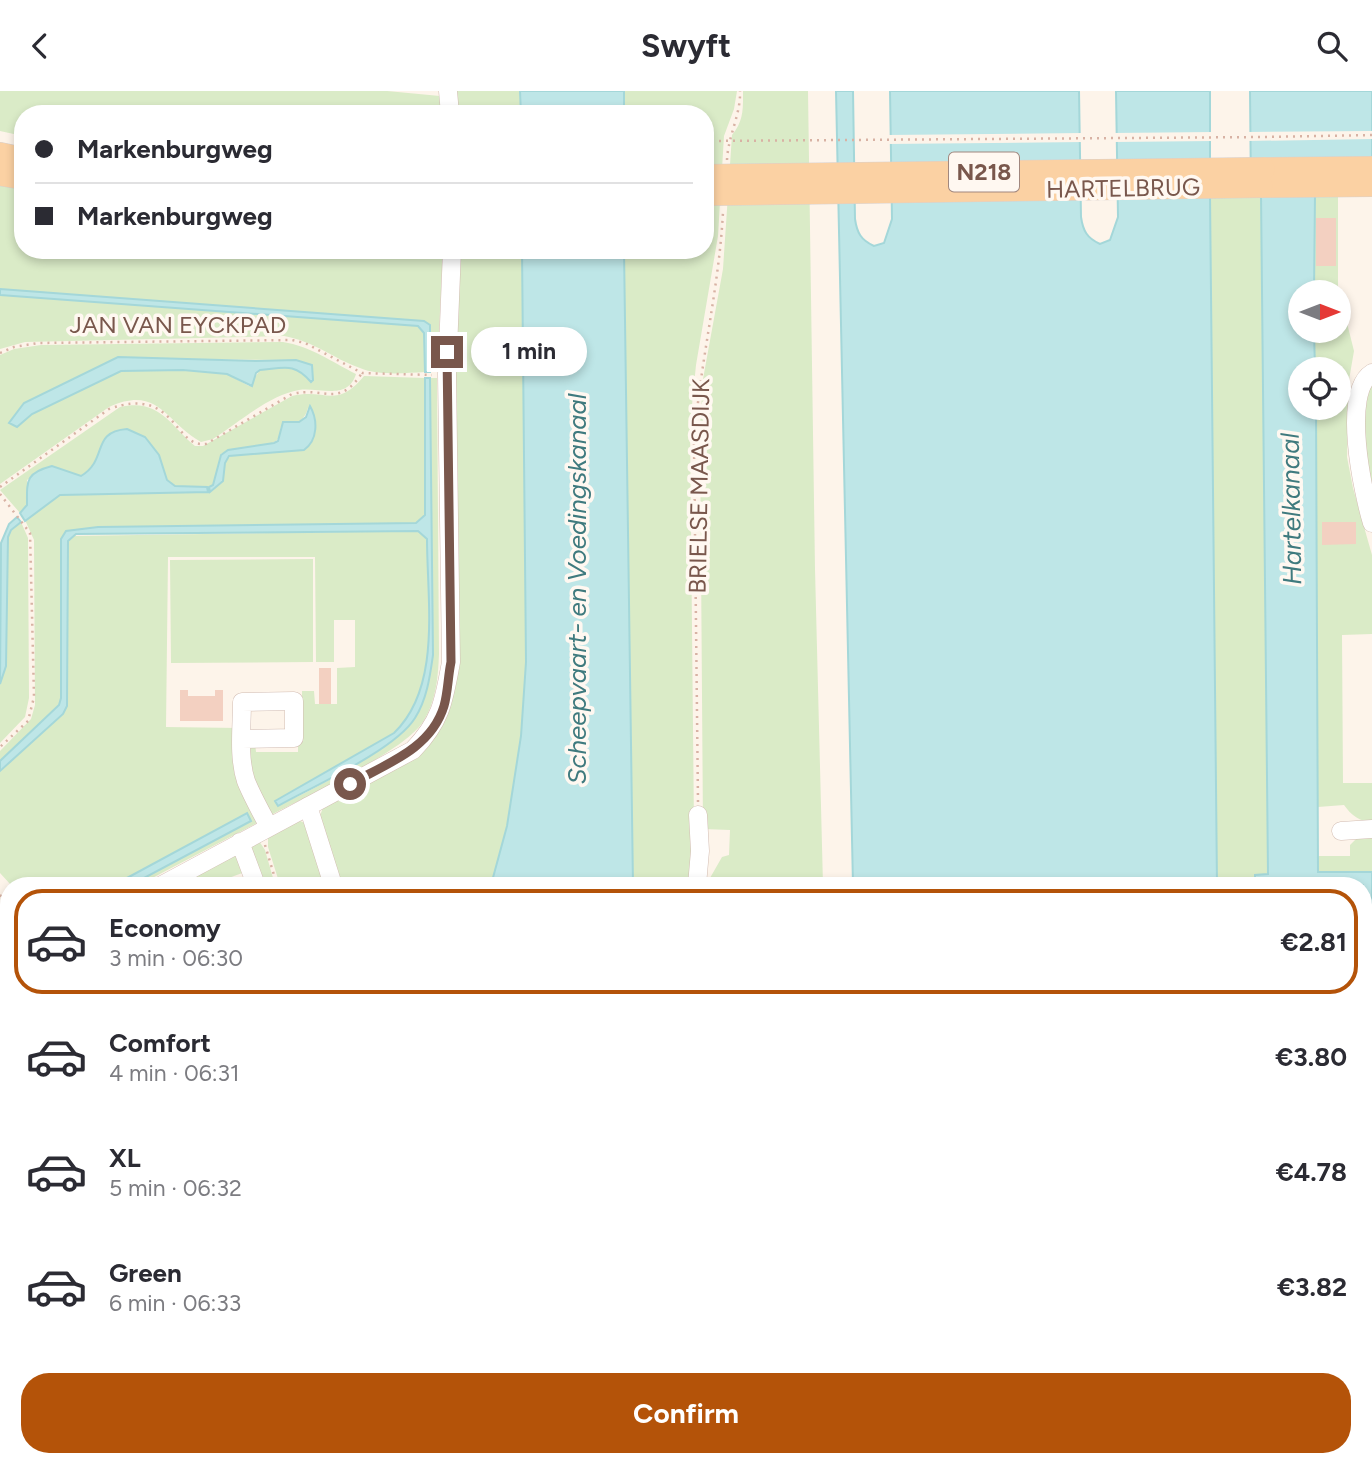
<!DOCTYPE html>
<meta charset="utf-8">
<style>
body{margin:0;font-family:Figtree,sans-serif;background:#f2f2f3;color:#2b2b33;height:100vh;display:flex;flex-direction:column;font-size:26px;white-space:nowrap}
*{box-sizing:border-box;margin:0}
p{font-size:23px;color:#7c7c81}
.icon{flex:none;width:38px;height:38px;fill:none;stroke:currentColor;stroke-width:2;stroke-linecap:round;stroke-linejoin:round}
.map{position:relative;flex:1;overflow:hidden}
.side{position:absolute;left:0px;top:786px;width:1372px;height:590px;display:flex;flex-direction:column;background:#fff;border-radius:28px 28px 0 0;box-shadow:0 4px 10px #0003}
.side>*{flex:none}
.banner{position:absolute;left:14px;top:14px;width:700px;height:154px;border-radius:28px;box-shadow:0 4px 10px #0003;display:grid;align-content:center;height:154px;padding:0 21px;background:#fff}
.needle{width:46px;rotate:90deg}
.tools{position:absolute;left:1288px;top:189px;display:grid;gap:14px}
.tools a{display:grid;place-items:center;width:63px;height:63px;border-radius:50%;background:#fff;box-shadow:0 4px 10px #0003;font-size:35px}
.end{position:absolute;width:32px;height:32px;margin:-16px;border:9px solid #79574c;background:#fff;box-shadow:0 0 0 4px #fff}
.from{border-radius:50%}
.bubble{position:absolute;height:49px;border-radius:24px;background:#fff;box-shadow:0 4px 10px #0003;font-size:23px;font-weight:700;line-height:49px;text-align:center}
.banner b{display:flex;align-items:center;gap:24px;height:66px;font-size:26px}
.banner b+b{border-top:2px solid #e1e1e2}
.banner i{width:18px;height:18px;background:#2b2b33}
ul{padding:12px 0 0;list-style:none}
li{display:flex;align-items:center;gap:21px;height:105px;margin:0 14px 10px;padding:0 7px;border:4px solid transparent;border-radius:28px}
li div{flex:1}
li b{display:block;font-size:26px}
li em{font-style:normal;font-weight:700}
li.current{border-color:#b45309}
li>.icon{width:63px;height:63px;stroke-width:1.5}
.button{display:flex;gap:14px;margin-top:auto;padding:14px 21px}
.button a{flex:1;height:80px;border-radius:28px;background:#b45309;color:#fff;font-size:28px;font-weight:700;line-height:80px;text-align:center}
header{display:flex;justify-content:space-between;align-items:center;height:91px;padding:0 21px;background:#fff;font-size:32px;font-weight:700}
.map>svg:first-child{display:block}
</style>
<header><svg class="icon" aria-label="back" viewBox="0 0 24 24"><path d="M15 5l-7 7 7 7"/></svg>Swyft<svg class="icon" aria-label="search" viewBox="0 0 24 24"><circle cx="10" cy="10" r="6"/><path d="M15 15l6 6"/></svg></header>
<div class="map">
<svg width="1372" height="1375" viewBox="0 0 1372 1375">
<rect width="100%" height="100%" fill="#fdf4ea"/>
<!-- green -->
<path fill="#daebc7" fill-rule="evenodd" d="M0 0H387L440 5 442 23H23V45L0 40Z
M454 0H520L521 23H456Z
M624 0H737L734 18 724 45 718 145 696 274 690 334 694 737 691 794H633L624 159H705V23H624Z
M743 0H808L815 478 823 794H706L722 766 729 764 730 739 703 738 700 336 703 288 723 178 732 44C744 30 743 17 743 0Z
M0 92 23 97V159H443L437 281H430V234L424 230 0 198Z
M1261 103 1268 784 1255 785V794H1217L1210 104Z
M1338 103V196L1354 260 1349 289 1347 366 1353 397 1372 464V543L1342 544 1343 692H1372V731C1360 731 1351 724 1344 714L1318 716 1316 317H1339V278H1315L1314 240H1339V201H1314V105Z
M458 159H522L526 571 521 645 507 735 491 794H336L318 730 324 714 392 674 447 620 453 267Z
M0 204 418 235 424 242 425 281C405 282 379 285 360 277 332 267 316 251 284 245L25 251 0 258Z
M283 251C310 255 332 271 356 283 348 310 319 296 299 299 269 304 238 332 213 348L201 351C164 330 159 294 109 316L0 393V264L14 258 41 254ZM139 268 296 269 311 291C294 271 284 277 260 279L249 295 227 283 183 279 121 280 32 323 17 336 24 312Z
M364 285 425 287V424L416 432 98 436 66 440 61 448V607L59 614 0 670V660L31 628 35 614 34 449 25 429 60 404 210 401 223 390C224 378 223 368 235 363L304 359C318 349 310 332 308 317 304 332 294 333 281 335L280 345C273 360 236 354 221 363L213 394 209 396 175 395 167 389 159 364 145 346 100 358 96 373 81 385 52 375 27 389V414L20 422 0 399 120 316C159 307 169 333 195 355H203L292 305C326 297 336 319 364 285Z
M430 287H437L439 563C438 588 436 610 423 631 403 661 307 705 271 724L251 687 249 657 255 651 256 661H298V645L302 644V600H314L315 613H337V577L355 576V529H334V571H316L315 466H168L166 636 239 637 259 724 257 732 139 794H131L250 730 247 722 114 794H11L0 782V680L63 623 67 615 68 450 71 445 418 440 427 448C427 510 442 596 394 643L278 715C309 701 399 654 415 627 426 609 430 585 433 564Z
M1372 289V412L1361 331Z
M21 431 28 447 29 607 25 626 0 652V593L6 575 8 446 11 439Z
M313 468V571L171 572 170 469Z
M298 729 307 733 328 794H280L268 756V744Z
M1359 745H1372V781H1318V765H1350V754Z
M259 750 265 759 275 794H263L251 759 252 754Z
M236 764 245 781 215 792V794H177Z
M9 897V1223L0 1206V902Z
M9 1277V1367H141L138 1375H0V1283Z
M148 1367H220L217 1375H146Z
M689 1367H837V1375H689Z"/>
<!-- water -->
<path fill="#bee6e7" stroke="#a4d7d9" stroke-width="2" d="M520 0H624V23H521Z
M836 0H853L855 128C857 142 861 149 874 155L884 152 892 128 890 0H1079L1081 126C1083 140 1087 147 1100 153L1110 149 1118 126 1116 0H1210V103H1251L1250 0H1372V102L1315 103 1314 201H1300V240H1314L1315 278H1300V317H1316L1318 781H1372V1375H855V1367H1363V794H1255V784L1268 783 1261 103 1210 104 1217 794H853Z
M522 159H624L633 794H491L507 735 521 645 526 571Z
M0 198 424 230 430 234V281H425L424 242 418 235 0 204Z
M118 266 256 270 296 269 312 274 313 289 311 291C294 271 284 277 260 279L256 282 252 295 227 283 183 279 121 280 32 323 17 336 9 332 24 312Z
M425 287H430L433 564C430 585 427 608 415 627 395 659 314 695 278 715L275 710 394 642C442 596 427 510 427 448L418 440 76 443 68 450 67 615 63 623 0 680V670L59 614 61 607V448L66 440 98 436 416 432 425 424Z
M310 315C318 329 318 349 304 359L229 365 225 372 223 390 210 401 209 396 213 394 221 364 228 359 274 352 278 350 283 331H299L306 326Z
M127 338 145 346 159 364 167 389 175 395 207 396 208 401 60 404 25 430 20 422 27 414C27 390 25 382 52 375L81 385C109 368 90 341 127 338Z
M17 426 21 431 11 439 8 446 6 575 0 593 1 452 9 433Z
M247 722 251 730 131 794H114Z
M220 1367H339L336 1375H217Z
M438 1367H640V1375H437Z"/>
<!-- pier -->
<path fill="#fdf4ea" d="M1372 40V48L1247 50V41Z
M1213 41V50L1114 51 1113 42Z
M1083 42V51L887 53V44Z"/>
<!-- building -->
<path fill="#f3d0c1" d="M1316 127H1336V175H1316Z
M1322 431H1356V453L1322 454Z
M319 577H331V613H319Z
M180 599H188V605H215V599H223V630H180Z"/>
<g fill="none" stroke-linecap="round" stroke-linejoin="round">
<!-- minor casing -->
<g stroke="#d2bcb2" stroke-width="19">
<path id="minor" d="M448 0 450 23
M1372 282C1341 301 1363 402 1372 432
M242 648 294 647V610L242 611C242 636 238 666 246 690 252 705 261 721 269 736
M308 715 333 794
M1341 740 1372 738
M240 751 256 794
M162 794 413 659C441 630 444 610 451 571L447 283 452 159
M697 794 700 760 698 724
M0 896 9 891
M683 1367V1375
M142 1375 145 1367
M376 1375 379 1367"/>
</g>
<!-- major casing -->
<g stroke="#d9d0cd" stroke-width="24">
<path id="major" d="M0 63 23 68
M1263 78 1372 77
M0 83 23 87
M1261 95 1372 94"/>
</g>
<!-- path -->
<path stroke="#d8b2a4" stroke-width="2.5" stroke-dasharray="2 5" stroke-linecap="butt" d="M1265 46 1372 44
M727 69C728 45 741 23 740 0
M0 262 14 256 38 252 292 249 305 252 362 282 432 284
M0 396 109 318C176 294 173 357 206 353L292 303C325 295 338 318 362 282
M0 403 30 442 34 606 28 630 0 656
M698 711 694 354C699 275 719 199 723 121
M265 754 277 794
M0 804 9 813
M0 876 9 872
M0 1221 9 1235
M0 1280 9 1274
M410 1375 411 1367"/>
<!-- minor -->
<use href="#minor" stroke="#fff" stroke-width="18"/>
<!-- major -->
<use href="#major" stroke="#fbd1a3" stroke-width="23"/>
<!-- major-bridge casing -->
<g stroke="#d9d0cd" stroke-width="24" stroke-linecap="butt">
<path id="major-bridge" d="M705 85 1263 78
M705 103 1261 95"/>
</g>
<!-- path-bridge -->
<path stroke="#d8b2a4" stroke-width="2.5" stroke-dasharray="2 5" stroke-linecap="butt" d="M705 50 1265 46"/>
<!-- major-bridge -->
<use href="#major-bridge" stroke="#fbd1a3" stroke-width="23"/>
</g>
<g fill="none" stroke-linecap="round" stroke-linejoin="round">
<!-- route -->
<path stroke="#79574c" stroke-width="9" d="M350 693C386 673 431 658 444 615 448 601 448 585 451 571L447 261"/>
</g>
<g text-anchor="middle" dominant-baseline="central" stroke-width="7" stroke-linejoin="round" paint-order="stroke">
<!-- shield labels -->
<rect fill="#fff8f1" stroke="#a1877e" stroke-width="2" x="949" y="61.5" width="70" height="39" rx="5"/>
<g font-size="23" font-weight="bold" fill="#79574c">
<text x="984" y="81">N218</text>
</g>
<!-- street labels -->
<g font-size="24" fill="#79574c" stroke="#fff8f1">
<text transform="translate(1123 97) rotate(-1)">HARTELBRUG</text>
<text x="178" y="233">JAN VAN EYCKPAD</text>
<text transform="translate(699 395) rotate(-89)">BRIELSE MAASDIJK</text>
</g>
<!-- water labels -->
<g font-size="26" font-style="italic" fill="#3f7a7e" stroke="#fff8f1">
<text transform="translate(1291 418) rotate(-91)">Hartelkanaal</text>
<text transform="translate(577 498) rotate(-90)">Scheepvaart- en Voedingskanaal</text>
</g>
</g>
</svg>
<div class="tools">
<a><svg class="needle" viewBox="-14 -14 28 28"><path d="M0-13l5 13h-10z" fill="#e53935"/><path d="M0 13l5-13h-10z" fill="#7c7c81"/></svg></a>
<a><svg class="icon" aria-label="locate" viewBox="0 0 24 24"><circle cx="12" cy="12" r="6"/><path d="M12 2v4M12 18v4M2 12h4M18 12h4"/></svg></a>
</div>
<i class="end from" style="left:350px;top:693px"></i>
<i class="end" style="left:447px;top:261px"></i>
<div class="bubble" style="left:471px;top:236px;width:116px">1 min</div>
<div class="banner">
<b><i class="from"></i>Markenburgweg</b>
<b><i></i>Markenburgweg</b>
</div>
<section class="side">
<ul>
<li class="current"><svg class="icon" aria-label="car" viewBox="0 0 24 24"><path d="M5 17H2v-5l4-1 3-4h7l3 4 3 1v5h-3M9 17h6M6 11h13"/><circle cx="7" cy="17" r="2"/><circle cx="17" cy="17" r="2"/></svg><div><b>Economy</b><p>3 min · 06:30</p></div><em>€2.81</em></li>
<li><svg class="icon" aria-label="car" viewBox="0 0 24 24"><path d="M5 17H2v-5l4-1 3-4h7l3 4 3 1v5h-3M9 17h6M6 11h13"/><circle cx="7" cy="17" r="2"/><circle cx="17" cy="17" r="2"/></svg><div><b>Comfort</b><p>4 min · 06:31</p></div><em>€3.80</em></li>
<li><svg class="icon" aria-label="car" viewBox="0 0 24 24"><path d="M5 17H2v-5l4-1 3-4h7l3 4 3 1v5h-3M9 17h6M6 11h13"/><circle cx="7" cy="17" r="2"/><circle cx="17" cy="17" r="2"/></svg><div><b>XL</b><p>5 min · 06:32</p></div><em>€4.78</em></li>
<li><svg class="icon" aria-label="car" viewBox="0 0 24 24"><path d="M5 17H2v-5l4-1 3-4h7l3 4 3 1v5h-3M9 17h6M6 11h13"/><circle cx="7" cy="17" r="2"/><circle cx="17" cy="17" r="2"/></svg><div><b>Green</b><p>6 min · 06:33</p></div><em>€3.82</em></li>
</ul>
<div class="button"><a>Confirm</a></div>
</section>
</div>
